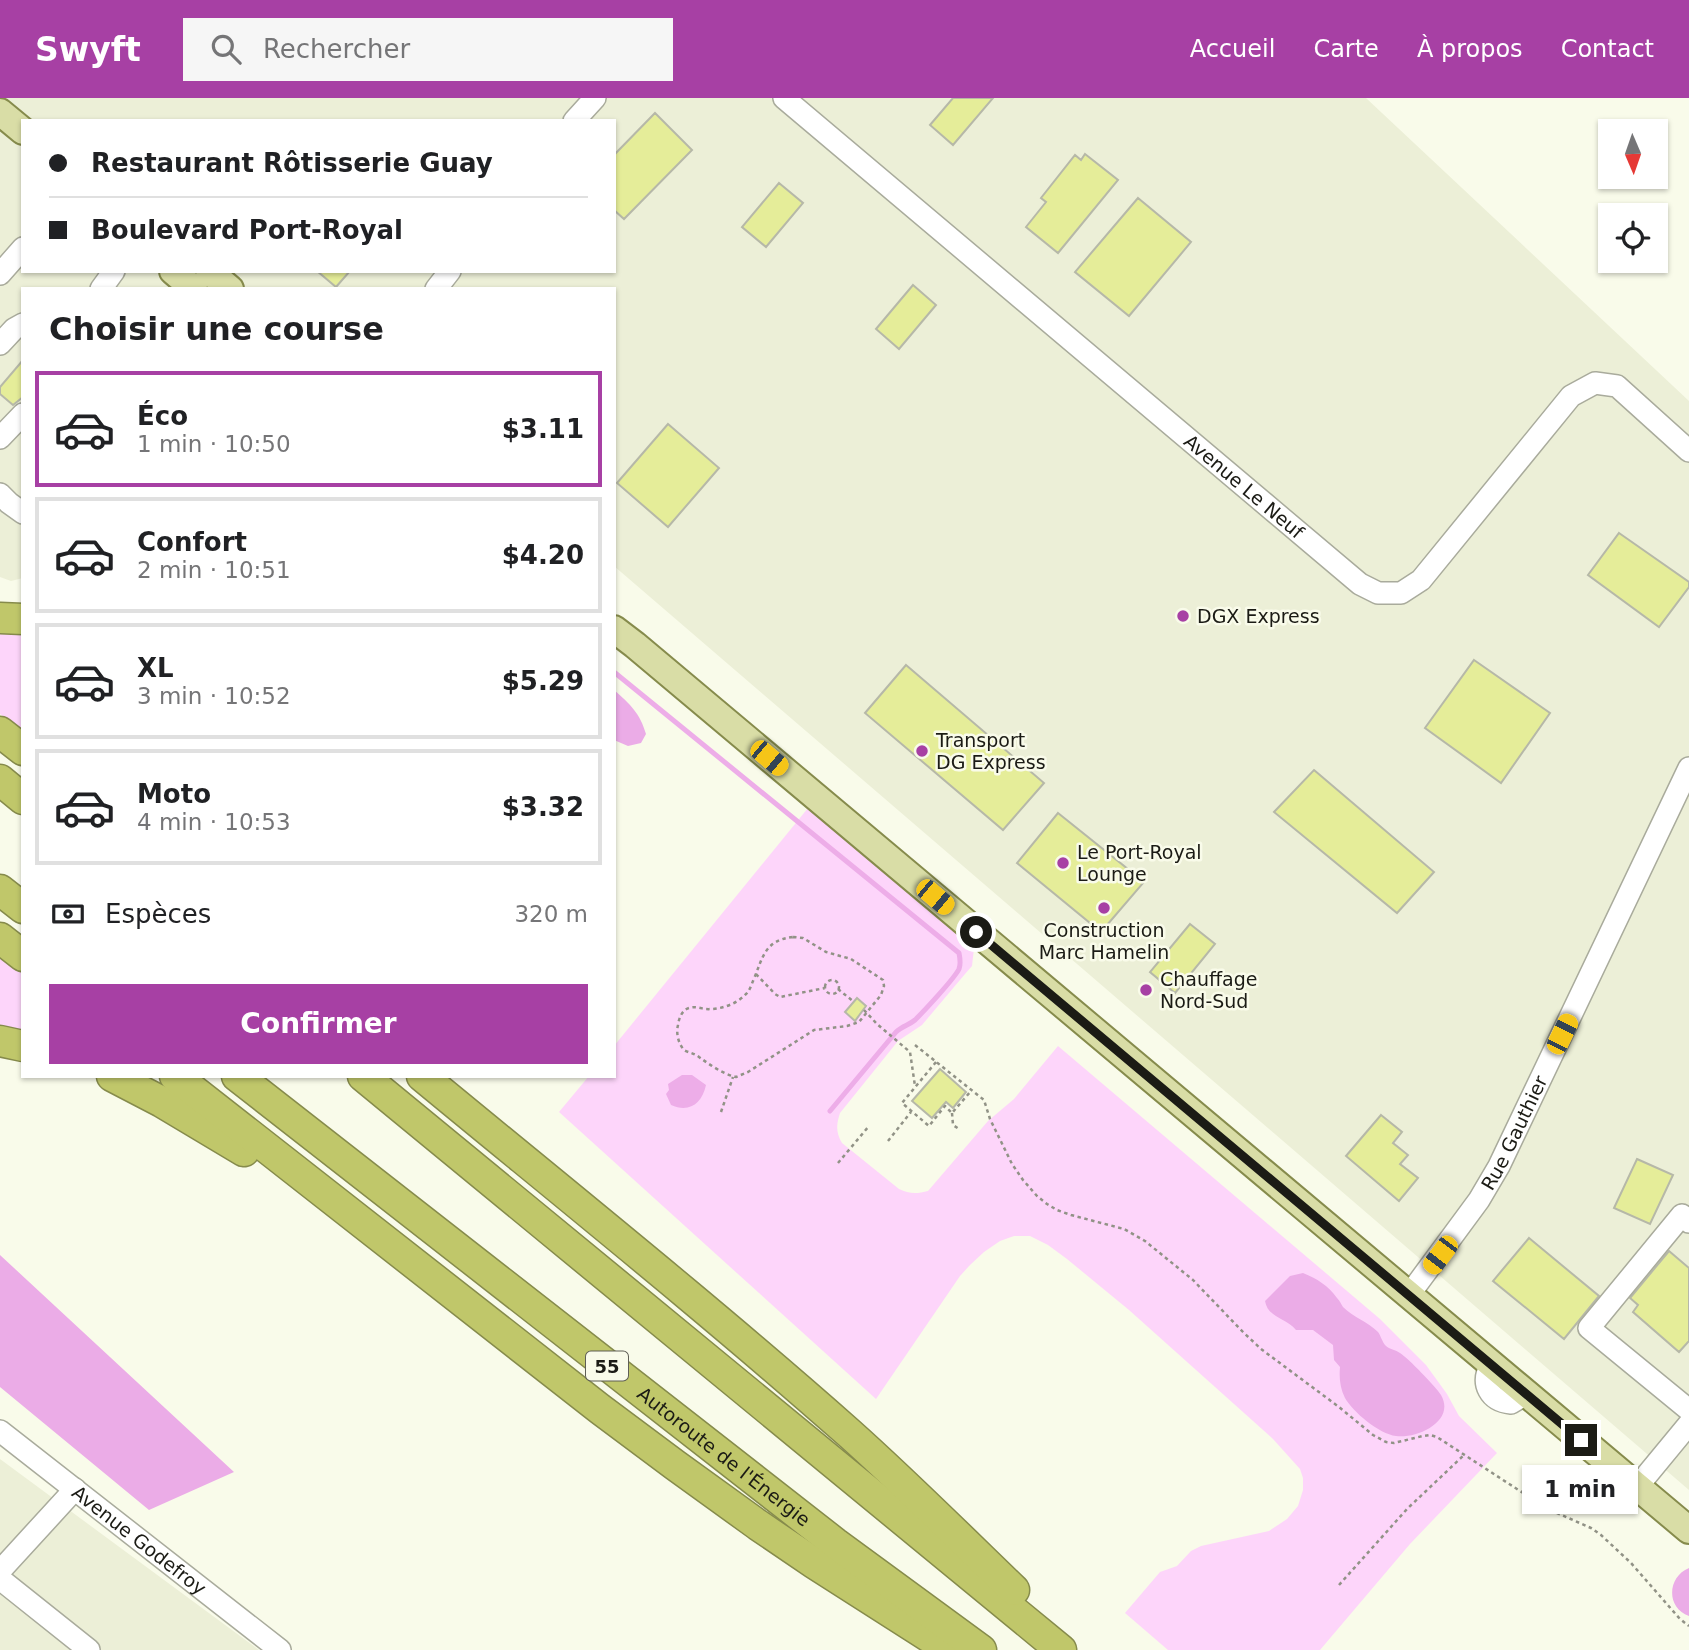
<!DOCTYPE html>
<html lang="fr">
<meta charset="utf-8">
<style>
body{margin:0;font-family:"DejaVu Sans",sans-serif;background:#f6f6f6;color:#202124;height:100vh;display:flex;flex-direction:column;font-size:26px;white-space:nowrap}
*{box-sizing:border-box;margin:0}
p{font-size:23px;color:#757577}
.icon{flex:none;width:38px;height:38px;fill:none;stroke:currentColor;stroke-width:2;stroke-linecap:round;stroke-linejoin:round}
.map{position:relative;flex:1;overflow:hidden}
.sheet{position:absolute;left:21px;top:189px;width:595px;height:791px;display:flex;flex-direction:column;background:#fff;border-radius:0px;box-shadow:0 2px 5px #0004}
.sheet>*{flex:none}
.top-card{position:absolute;left:21px;top:21px;width:595px;height:154px;border-radius:0px;box-shadow:0 2px 5px #0004;display:grid;align-content:center;height:154px;padding:0 28px;background:#fff}
.needle{width:46px;rotate:178deg}
.fabs{position:absolute;left:1598px;top:21px;display:grid;gap:14px}
.fabs a{display:grid;place-items:center;width:70px;height:70px;border-radius:0px;background:#fff;box-shadow:0 2px 5px #0004;font-size:35px}
.end{position:absolute;width:32px;height:32px;margin:-16px;border:9px solid #1b1b15;background:#fff;box-shadow:0 0 0 4px #fff}
.from{border-radius:50%}
.bubble{position:absolute;height:49px;border-radius:0px;background:#fff;box-shadow:0 2px 5px #0004;font-size:23px;font-weight:800;line-height:49px;text-align:center}
.car{position:absolute;width:21px;height:42px;margin:-21px -10px;border-radius:9px;box-shadow:0 0 5px 2px #0007;background:linear-gradient(#f5c518 24%,#345 0 40%,#f5c518 0 76%,#345 0 86%,#f5c518 0)}
.top-card b{display:flex;align-items:center;gap:24px;height:66px;font-size:26px}
.top-card b+b{border-top:2px solid #e0e0e0}
.top-card i{width:18px;height:18px;background:#202124}
ul{padding:0;list-style:none}
li{display:flex;align-items:center;gap:21px;height:116px;margin:0 14px 10px;padding:0 14px;border:4px solid #e0e0e0;border-radius:0px}
li div{flex:1}
li b{display:block;font-size:26px}
li em{font-style:normal;font-weight:800}
li.on{border-color:#a740a4}
li>.icon{width:63px;height:63px;stroke-width:1.5}
h2{padding:0 28px;font-size:32px;line-height:84px}
.pay{display:flex;align-items:center;gap:18px;height:77px;padding:0 28px;font-size:26px}
.pay p{margin-inline-start:auto}
.primary-button{display:flex;gap:14px;margin-top:auto;padding:14px 28px}
.primary-button a{flex:1;height:80px;border-radius:0px;background:#a740a4;color:#fff;font-size:28px;font-weight:800;line-height:80px;text-align:center}
header{display:flex;align-items:center;gap:42px;box-sizing:border-box;height:98px;padding:0 35px;background:#a740a4;color:#fff}
header strong{font-size:33px}
nav{display:flex;gap:38px;margin-inline-start:auto;font-size:24px}
.search{width:490px;height:63px;background:#f6f6f6;display:flex;align-items:center;gap:18px;box-sizing:border-box;padding:0 24px;border-radius:0px;color:#757577;font-size:26px}
.map>svg:first-child{display:block}
</style>
<header>
<strong>Swyft</strong>
<div class="search"><svg class="icon" aria-label="search" viewBox="0 0 24 24"><circle cx="10" cy="10" r="6"/><path d="M15 15l6 6"/></svg>Rechercher</div>
<nav><a>Accueil</a><a>Carte</a><a>À propos</a><a>Contact</a></nav>
</header>
<div class="map">
<svg width="1689" height="1552" viewBox="0 0 1689 1552">
<rect width="100%" height="100%" fill="#f9fbea"/>
<!-- built -->
<path fill="#ecefd7" fill-rule="evenodd" d="M0 0H1366L1689 303V1392L614 468V191H23V480L11 483 0 479ZM23 23H614V173H23Z
M0 1361 259 1552H0Z"/>
<!-- green -->
<path fill="#fdd5fa" d="M23 529V634L0 616V530Z
M808 710 974 850 972 868 965 876 922 927 898 943 840 1015C836 1027 836 1035 842 1045L899 1091C909 1096 917 1096 928 1093L988 1023 1014 1001 1058 948 1380 1221 1426 1267 1447 1296 1459 1318 1497 1355 1410 1446 1320 1552H1168L1125 1515 1160 1474 1177 1468 1191 1453 1201 1448 1269 1433 1287 1421 1298 1408 1303 1392V1380L1300 1371 1273 1341 1129 1212 1067 1161 1048 1147 1030 1138H1014L1000 1143 984 1154 970 1167 960 1178 876 1301 559 1014 589 978H614V948Z
M0 856 23 874V934L0 927Z"/>
<!-- forest -->
<path fill="#ebace7" d="M614 592C630 606 640 615 646 636L641 645 628 648 614 642Z
M0 1157 234 1374 149 1412 0 1289Z
M1303 1175C1317 1181 1328 1187 1337 1200 1340 1203 1341 1206 1343 1209 1353 1219 1368 1224 1378 1234 1381 1238 1382 1244 1386 1248 1389 1251 1396 1252 1400 1255 1408 1260 1436 1289 1441 1297 1456 1323 1417 1341 1396 1338 1379 1336 1353 1314 1345 1300 1340 1290 1339 1280 1340 1269L1334 1262 1333 1247 1313 1232H1296C1286 1220 1268 1220 1265 1203L1290 1178Z
M1689 1470V1518C1666 1510 1667 1479 1689 1470Z"/>
<!-- water -->
<path fill="#edade8" d="M682 977H692L706 987C702 1006 689 1015 671 1007L666 996 669 992 668 986Z"/>
<g fill="none" stroke-linecap="round" stroke-linejoin="round">
<!-- stream -->
<path stroke="#edade8" stroke-width="5" d="M614 574 959 855C960 860 961 866 959 871 954 881 924 913 915 922 909 927 902 928 896 934L830 1013"/>
</g>
<!-- building -->
<path fill="#e5ed99" stroke="#b6b8a8" stroke-width="2" d="M953 0H993L953 47 930 27Z
M655 15 692 52 624 121 614 112V57Z
M1085 56 1118 82 1058 155 1026 129 1046 104 1041 100 1075 57 1081 62Z
M779 85 803 105 766 149 742 129Z
M1138 100 1191 144 1129 218 1075 174Z
M317 173H350L336 189Z
M913 187 936 207 899 251 876 231Z
M23 262V299L13 307 0 296V289Z
M668 326 719 370 668 429 617 385Z
M1619 435 1689 484V489L1659 529 1588 477Z
M1474 562 1550 615 1501 685 1425 630Z
M906 567 1044 685 1003 732 865 615Z
M1314 672 1434 774 1397 815 1274 714Z
M1058 715 1144 784 1101 834 1017 765Z
M1190 826 1215 846 1175 895 1150 874Z
M857 900 866 908 855 923 845 914Z
M940 971 966 994 953 1010 946 1004 932 1020 912 1003Z
M1381 1017 1402 1034 1393 1045 1408 1057 1400 1066 1418 1080 1399 1103 1346 1058Z
M1637 1061 1673 1077 1650 1126 1614 1110Z
M1529 1140 1599 1198 1564 1241 1493 1183Z
M1669 1153 1689 1170V1243L1679 1254 1633 1214 1638 1207 1630 1200Z"/>
<g fill="none" stroke-linecap="round" stroke-linejoin="round">
<!-- minor casing -->
<g stroke="#a9ab9c" stroke-width="24">
<g id="minor">
<path id="s1" d="M784 0 1360 486 1378 495H1401L1421 482 1571 298 1595 285 1617 288 1689 353"/>
<path d="M574 23 595 0"/>
<path d="M0 176 23 150"/>
<path d="M101 191 114 173"/>
<path d="M436 191 450 173"/>
<path d="M0 246 14 231 23 226"/>
<path d="M0 340 23 316"/>
<path d="M0 396 9 405 23 415"/>
<path d="M1689 1124 1682 1117 1589 1230 1689 1312"/>
<path id="s2" d="M1409 1197 1479 1102 1499 1068 1689 670"/>
<path d="M1491 1267C1480 1286 1490 1303 1511 1305L1526 1296"/>
<path id="s3" d="M0 1333 280 1552"/>
<path d="M1637 1389 1689 1326"/>
<path d="M0 1473 75 1391"/>
<path d="M0 1481 89 1552"/>
</g>
</g>
<!-- major casing -->
<g stroke="#868b4c" stroke-width="30">
<path id="major" d="M0 14 23 33
M173 173 194 191
M209 173 230 191
M614 531 635 547 1689 1432"/>
</g>
<!-- highway casing -->
<g stroke="#868b4c" stroke-width="33">
<g id="highway">
<path d="M0 520 23 521"/>
<path d="M0 634 23 652"/>
<path d="M0 682 23 701"/>
<path d="M0 792 23 810"/>
<path d="M0 840 23 858"/>
<path d="M0 943 23 948"/>
<path d="M112 978 162 1004 244 1053"/>
<path d="M175 978 600 1311 675 1367 758 1427 814 1465 950 1552"/>
<path id="s4" d="M237 978 835 1445 981 1552"/>
<path d="M363 978 1061 1552"/>
<path d="M422 978C565 1096 710 1212 849 1335 905 1385 959 1439 1014 1492"/>
</g>
</g>
<!-- path -->
<path stroke="#919286" stroke-width="2.5" stroke-dasharray="3.5 3.5" stroke-linecap="butt" d="M793 839 803 840 826 854 851 861 883 882 884 888 881 897 859 924 847 928 814 932 748 974 736 979C723 976 710 967 699 959 694 955 689 955 684 952 678 945 676 935 678 927 679 920 682 912 689 910 695 908 700 910 705 911 719 912 735 907 745 897 749 894 751 888 753 883 763 860 764 842 793 839Z
M756 876 775 896 780 899 825 890
M825 889a7 7 0 1 1 14 0a7 7 0 1 1-14 0Z
M838 891 854 904
M864 912 877 926 910 954 915 988
M915 947 984 1002 990 1021 1012 1066 1023 1082 1037 1098 1047 1106 1057 1112 1071 1117 1124 1131 1145 1143 1193 1182 1243 1234 1261 1251 1339 1309 1373 1337 1386 1344 1394 1345 1423 1338 1430 1337 1437 1339 1520 1393 1557 1415 1591 1430 1601 1437 1631 1465 1680 1521 1689 1528
M936 964 902 1005 929 1028 945 1008 952 1015 971 993
M721 1014 733 979
M952 1015 953 1027 959 1031
M888 1043 911 1014
M838 1065 869 1028
M1339 1487 1407 1411 1464 1357"/>
<!-- minor -->
<use href="#minor" stroke="#fff" stroke-width="21"/>
<!-- major -->
<use href="#major" stroke="#d9dda6" stroke-width="26"/>
<!-- highway -->
<use href="#highway" stroke="#c0c76a" stroke-width="30"/>
</g>
<g fill="none" stroke-linecap="round" stroke-linejoin="round">
<!-- route -->
<path stroke="#1b1b15" stroke-width="9" d="M976 834 1581 1342"/>
</g>
<!-- markers -->
<g fill="#a740a4" stroke="#f9fbea" stroke-width="2.5">
<circle cx="1183" cy="518" r="7"/>
<circle cx="922" cy="653" r="7"/>
<circle cx="1063" cy="765" r="7"/>
<circle cx="1104" cy="810" r="7"/>
<circle cx="1146" cy="892" r="7"/>
</g>
<g text-anchor="middle" dominant-baseline="central" stroke-width="5" stroke-linejoin="round" paint-order="stroke">
<!-- shield labels -->
<rect fill="#f9fbea" stroke="#5e5e55" stroke-width="2" x="586" y="1253.5" width="42" height="29" rx="5"/>
<g font-size="18" font-weight="bold" fill="#1b1b15">
<text x="607" y="1268">55</text>
</g>
<!-- street labels -->
<g font-size="19" fill="#1b1b15" stroke="#f9fbea">
<text stroke="none"><textPath href="#s1" startOffset="602">Avenue Le Neuf</textPath></text>
<text stroke="none"><textPath href="#s2" startOffset="194">Rue Gauthier</textPath></text>
<text stroke="none"><textPath href="#s4" startOffset="618">Autoroute de l'Énergie</textPath></text>
<text stroke="none"><textPath href="#s3" startOffset="177">Avenue Godefroy</textPath></text>
</g>
<!-- poi labels -->
<g font-size="19" fill="#1b1b15" stroke="#f9fbea" text-anchor="start">
<text x="1197" y="518">DGX Express</text>
<text x="936" y="642">Transport<tspan x="936" dy="22">DG Express</tspan></text>
<text x="1077" y="754">Le Port-Royal<tspan x="1077" dy="22">Lounge</tspan></text>
<text x="1104" y="832" text-anchor="middle">Construction<tspan x="1104" dy="22">Marc Hamelin</tspan></text>
<text x="1160" y="881">Chauffage<tspan x="1160" dy="22">Nord-Sud</tspan></text>
</g>
</g>
</svg>
<div class="fabs">
<a><svg class="needle" viewBox="-14 -14 28 28"><path d="M0-13l5 13h-10z" fill="#e53935"/><path d="M0 13l5-13h-10z" fill="#757577"/></svg></a>
<a><svg class="icon" aria-label="locate" viewBox="0 0 24 24"><circle cx="12" cy="12" r="6"/><path d="M12 2v4M12 18v4M2 12h4M18 12h4"/></svg></a>
</div>
<i class="end from" style="left:976px;top:834px"></i>
<i class="end" style="left:1581px;top:1342px"></i>
<div class="bubble" style="left:1522px;top:1367px;width:116px">1 min</div>
<i class="car" style="left:769px;top:660px;rotate:130deg"></i>
<i class="car" style="left:935px;top:799px;rotate:130deg"></i>
<i class="car" style="left:1562px;top:936px;rotate:26deg"></i>
<i class="car" style="left:1440px;top:1157px;rotate:217deg"></i>
<div class="top-card">
<b><i class="from"></i>Restaurant Rôtisserie Guay</b>
<b><i></i>Boulevard Port-Royal</b>
</div>
<section class="sheet">
<h2>Choisir une course</h2>
<ul>
<li class="on"><svg class="icon" aria-label="car" viewBox="0 0 24 24"><path d="M5 17H2v-5l4-1 3-4h7l3 4 3 1v5h-3M9 17h6M6 11h13"/><circle cx="7" cy="17" r="2"/><circle cx="17" cy="17" r="2"/></svg><div><b>Éco</b><p>1 min · 10:50</p></div><em>$3.11</em></li>
<li><svg class="icon" aria-label="car" viewBox="0 0 24 24"><path d="M5 17H2v-5l4-1 3-4h7l3 4 3 1v5h-3M9 17h6M6 11h13"/><circle cx="7" cy="17" r="2"/><circle cx="17" cy="17" r="2"/></svg><div><b>Confort</b><p>2 min · 10:51</p></div><em>$4.20</em></li>
<li><svg class="icon" aria-label="car" viewBox="0 0 24 24"><path d="M5 17H2v-5l4-1 3-4h7l3 4 3 1v5h-3M9 17h6M6 11h13"/><circle cx="7" cy="17" r="2"/><circle cx="17" cy="17" r="2"/></svg><div><b>XL</b><p>3 min · 10:52</p></div><em>$5.29</em></li>
<li><svg class="icon" aria-label="car" viewBox="0 0 24 24"><path d="M5 17H2v-5l4-1 3-4h7l3 4 3 1v5h-3M9 17h6M6 11h13"/><circle cx="7" cy="17" r="2"/><circle cx="17" cy="17" r="2"/></svg><div><b>Moto</b><p>4 min · 10:53</p></div><em>$3.32</em></li>
</ul>
<div class="pay"><svg class="icon" aria-label="cash" viewBox="0 0 24 24"><path d="M3 7h18v10H3z"/><circle cx="12" cy="12" r="2"/></svg>Espèces<p>320 m</p></div>
<div class="primary-button"><a>Confirmer</a></div>
</section>
</div>
